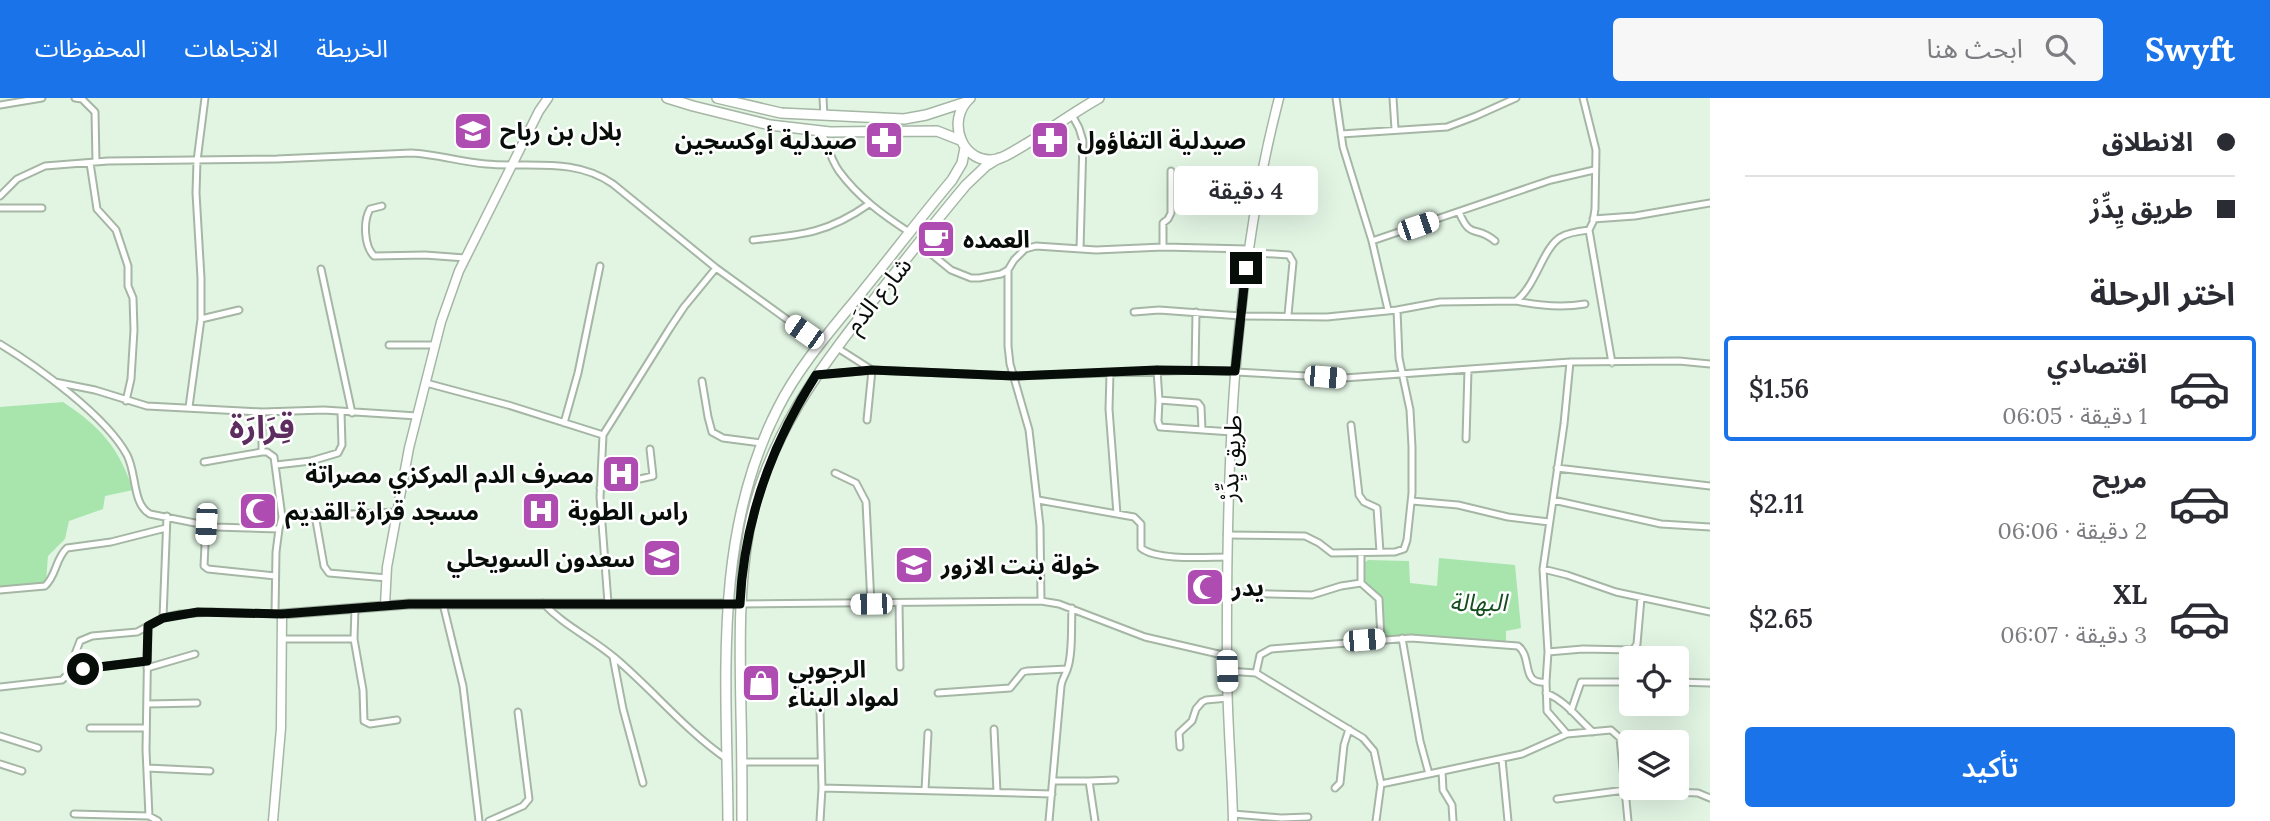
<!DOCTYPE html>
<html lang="ar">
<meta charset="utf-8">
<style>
body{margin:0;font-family:Lora,"Noto Sans Arabic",serif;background:#f7f7f7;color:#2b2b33;direction:rtl;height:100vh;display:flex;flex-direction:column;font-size:26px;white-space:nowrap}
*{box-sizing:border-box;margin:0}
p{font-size:23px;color:#7c7c81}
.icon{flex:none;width:38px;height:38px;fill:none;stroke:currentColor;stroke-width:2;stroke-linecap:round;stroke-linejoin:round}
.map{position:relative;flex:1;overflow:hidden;direction:ltr}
.side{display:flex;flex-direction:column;background:#fff;width:560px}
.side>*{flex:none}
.hud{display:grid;align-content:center;height:154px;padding:0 35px;background:#fff}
.buttons{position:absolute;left:1619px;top:548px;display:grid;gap:14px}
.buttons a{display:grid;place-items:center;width:70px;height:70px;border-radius:7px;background:#fff;box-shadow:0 7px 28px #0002;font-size:35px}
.end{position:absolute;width:32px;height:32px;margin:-16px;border:9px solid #070d08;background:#fff;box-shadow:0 0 0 4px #fff}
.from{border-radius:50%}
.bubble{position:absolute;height:49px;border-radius:7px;background:#fff;box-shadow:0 7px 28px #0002;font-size:23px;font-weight:600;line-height:49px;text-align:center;direction:rtl}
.car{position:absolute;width:21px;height:42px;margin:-21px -10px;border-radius:9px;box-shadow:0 0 5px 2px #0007;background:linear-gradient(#fff 24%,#345 0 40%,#fff 0 76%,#345 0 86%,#fff 0)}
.hud b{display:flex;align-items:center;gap:24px;height:66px;font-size:26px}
.hud b+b{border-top:2px solid #e1e1e2}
.hud i{width:18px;height:18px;background:#2b2b33}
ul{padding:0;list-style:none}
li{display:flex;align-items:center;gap:21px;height:105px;margin:0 14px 10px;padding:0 21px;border:4px solid transparent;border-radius:7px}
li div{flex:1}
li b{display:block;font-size:26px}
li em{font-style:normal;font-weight:600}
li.current{border-color:#1a73e8}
li>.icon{width:63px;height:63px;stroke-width:1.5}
h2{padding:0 35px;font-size:32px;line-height:84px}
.action{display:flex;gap:14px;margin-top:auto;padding:14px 35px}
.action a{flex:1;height:80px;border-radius:7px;background:#1a73e8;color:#fff;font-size:28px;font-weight:600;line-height:80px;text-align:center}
header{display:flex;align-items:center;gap:42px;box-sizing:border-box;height:98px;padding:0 35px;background:#1a73e8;color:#fff}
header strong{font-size:33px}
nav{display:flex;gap:38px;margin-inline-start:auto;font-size:24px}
.search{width:490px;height:63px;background:#f7f7f7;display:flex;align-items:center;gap:18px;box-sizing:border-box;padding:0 24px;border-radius:7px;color:#7c7c81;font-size:26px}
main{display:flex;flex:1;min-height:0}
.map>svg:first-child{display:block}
</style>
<header>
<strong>Swyft</strong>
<div class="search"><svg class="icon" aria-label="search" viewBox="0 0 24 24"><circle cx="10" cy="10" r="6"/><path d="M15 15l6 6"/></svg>ابحث هنا</div>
<nav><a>الخريطة</a><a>الاتجاهات</a><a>المحفوظات</a></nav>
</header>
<main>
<section class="side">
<div class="hud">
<b><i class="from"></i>الانطلاق</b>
<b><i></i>طريق يِدِّرْ</b>
</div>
<h2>اختر الرحلة</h2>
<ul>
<li class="current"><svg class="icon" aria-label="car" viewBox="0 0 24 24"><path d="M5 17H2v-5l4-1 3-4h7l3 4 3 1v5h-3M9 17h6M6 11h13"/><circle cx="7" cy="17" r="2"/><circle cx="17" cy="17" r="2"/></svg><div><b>اقتصادي</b><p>1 دقيقة · 06:05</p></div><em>$1.56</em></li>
<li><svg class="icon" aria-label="car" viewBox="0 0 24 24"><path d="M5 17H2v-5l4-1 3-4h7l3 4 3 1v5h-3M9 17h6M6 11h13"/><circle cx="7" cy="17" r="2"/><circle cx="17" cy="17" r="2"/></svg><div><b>مريح</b><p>2 دقيقة · 06:06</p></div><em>$2.11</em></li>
<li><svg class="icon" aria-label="car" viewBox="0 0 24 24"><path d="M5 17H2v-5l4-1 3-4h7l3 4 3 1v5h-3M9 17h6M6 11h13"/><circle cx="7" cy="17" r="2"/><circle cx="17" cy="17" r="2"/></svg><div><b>XL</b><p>3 دقيقة · 06:07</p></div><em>$2.65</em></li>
</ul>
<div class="action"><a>تأكيد</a></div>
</section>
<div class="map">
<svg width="1710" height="723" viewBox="0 0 1710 723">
<rect width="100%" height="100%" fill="#e2f5e3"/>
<!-- green -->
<path fill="#a7e5ac" d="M63 304C101 329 119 350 133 392L105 398 103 411 69 423 65 441 48 458 46 484 0 489V309Z
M1439 460 1515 467 1521 530 1506 533V546L1389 541 1383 536 1381 506 1365 489 1363 477 1364 465 1368 462 1409 463 1410 485 1437 488Z"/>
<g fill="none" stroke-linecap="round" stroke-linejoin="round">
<!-- street casing -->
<g stroke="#a5b6a5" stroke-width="9">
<path id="street" d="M75 0 82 1 95 14 96 64
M823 0 824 18
M1336 0 1343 49 1372 143 1388 212
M1393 0 1395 31
M1583 0 1596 52 1595 111 1593 124 1589 132
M0 7 42 0
M1072 17 1079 30 1083 43 1080 151
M822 34C827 47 831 62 839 73 858 99 883 117 909 134
M1341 36 1447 29 1476 18 1516 0
M90 65 97 111 116 132 128 168V188L133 200 134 232 131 281 126 303
M0 98 17 81 45 68 108 63 277 61 411 55C436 56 461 64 486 66 529 70 575 59 613 86L716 170 821 246
M382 108 370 111C363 123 364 148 374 158L425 157 465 160
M0 110H42
M1459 114C1471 143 1475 126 1495 143
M1593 121 1635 118 1710 105
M753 142C802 137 828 135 869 106
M1372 143 1551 82 1594 72
M919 146 951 172 971 180H979L1001 176 1008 172 1014 162 1025 151 1036 148 1096 152 1163 149 1248 151
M1163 149V125L1168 121 1171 115V73
M1257 155 1289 157 1293 164 1288 217
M321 171 352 315
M1008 172V248L1010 266 1029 332 1040 428 1041 503
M1516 203C1540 208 1561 210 1585 206
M1397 212 1440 204 1516 203C1536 188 1543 149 1561 139 1569 134 1580 133 1589 132L1612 265
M1134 214 1159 212 1241 218 1327 219 1397 212 1399 260 1410 312 1412 349V395L1407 442 1404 451 1395 454 1332 455 1319 445 1305 438 1227 437
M201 221 239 212
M0 246C38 269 106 318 127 357 137 376 132 406 150 416L215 429 279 431
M389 247H435
M836 249 872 272
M1157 272 1159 302 1158 323 1160 329 1232 334
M1195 272 1196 214
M1110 275 1109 311 1117 416
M819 277 872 272 1014 278 1200 272 1344 280 1570 264 1679 263 1710 266
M702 283 708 319 712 334 723 340 761 345
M55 284 95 292 147 308 262 314 324 312 417 318
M426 285 508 307 603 337
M1159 302 1198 305 1201 309 1202 332
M189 309 201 221V180L196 95 197 63 205 0
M262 314V354
M867 322 872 272
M564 325 578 275 600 168
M1351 327 1359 397 1364 404 1377 410 1380 454
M1466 341 1468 272
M204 364 262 354H267L274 359 282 419 279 431 276 454 275 516
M276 367 311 363 338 355 342 347 341 314
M1557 370 1710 388
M835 375 856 385 866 404 871 506
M600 390 653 378 650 351
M1038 402 1134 419 1141 426V450C1157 463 1207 459 1227 459
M1553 402 1661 426 1710 429
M1412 403 1458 407 1508 419 1549 424
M315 417 324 468 329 475 387 480
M282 419 397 414
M206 426 204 468 208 471 275 478
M1543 471 1567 477 1616 494 1710 514
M1361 485 1379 501 1381 541
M0 492 45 488C57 477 55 461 67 450L111 444 166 430
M1228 495 1312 497 1341 488 1361 485V455
M543 505C564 528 592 540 615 560 654 593 685 632 727 661
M608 505 600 399 603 337 670 230 684 209 716 170
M899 505 900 569
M443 506 463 588 479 723
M740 506 1041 503 1059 506 1145 539 1227 558
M355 510 354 541 363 592 364 623 370 626 397 622
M163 520 167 418
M148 528 146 652 149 718
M282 541H354
M1548 554 1583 551 1633 552 1637 546 1641 500
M613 559 623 611 643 685
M147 570 195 556
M83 571 147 563
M1227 573 1256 575 1260 557 1271 551 1411 540 1518 548C1533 559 1520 587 1546 584L1548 554 1543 471 1564 326 1570 264
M1256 575 1363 640 1374 653 1381 686 1429 676 1420 643 1402 540
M1546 584 1547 613 1567 636
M1676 584 1710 585
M0 589 62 582 67 577 80 543 92 538 137 534 163 520 180 516 212 514 282 516
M938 595 1010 590 1023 574 1027 573 1067 571
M1546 595C1566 603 1577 620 1593 634
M147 606 197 605
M820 611 822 690 820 723
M1571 613 1581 584H1631
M90 630H146
M994 631 997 694
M0 638 38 650
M1180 649 1179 635 1192 623 1196 611 1202 604 1206 602 1228 600
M1502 661 1508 723
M742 664H821
M0 666 22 673
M147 670 210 673
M1442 673 1443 692 1452 707 1453 723
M1429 676 1522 656 1567 636 1611 632 1620 640 1628 723
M1054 683H1089L1095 723
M1089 683 1115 682
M822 690 1052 696
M1335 690 1340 685 1344 647 1349 631
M925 692 928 635
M1557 701 1625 692 1698 695 1710 700
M74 716 149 718 158 723
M1233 716 1281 720 1308 719
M489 723 523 708 529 701 518 614
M1049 723 1061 588C1062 581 1065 578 1067 572 1073 557 1071 528 1072 510
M1376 723 1381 686"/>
</g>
<!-- secondary casing -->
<g stroke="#a5b6a5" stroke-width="11">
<path id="secondary" d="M385 507 387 469 409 350 441 224 459 173 539 13 548 0
M273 723 281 630 282 516 409 506H740
M1233 723C1232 672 1227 620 1227 569 1226 379 1231 185 1279 0"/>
</g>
<!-- primary casing -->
<g stroke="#a5b6a5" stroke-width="12">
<path id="primary" d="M667 0 693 8 770 27 830 34 937 33 960 42
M717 0 781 15 904 21 926 17 966 4
M970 0C945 22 962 69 998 61 1008 58 1017 51 1026 46 1051 31 1074 14 1099 0
M728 723C727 584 712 438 778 310 799 268 832 231 862 194 892 157 921 119 952 82L962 65 965 50
M742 723C742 687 742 652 741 616 740 554 738 492 749 431 766 341 820 269 876 199 905 162 935 124 966 87L986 68 999 60"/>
</g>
<!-- street -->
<use href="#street" stroke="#fff" stroke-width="5"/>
<!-- secondary -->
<use href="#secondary" stroke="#fff" stroke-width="8"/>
<!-- primary -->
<use href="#primary" stroke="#fff" stroke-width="9"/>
</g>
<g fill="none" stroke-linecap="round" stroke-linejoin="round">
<!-- route -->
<path stroke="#070d08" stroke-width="9" d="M83 571 147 563 148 528 163 520 198 514 282 516 409 506H740C744 422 771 347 816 277L872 272 1014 278 1157 272 1235 273 1246 170"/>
</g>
<!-- icons -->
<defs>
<g id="school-square" transform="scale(2.0125)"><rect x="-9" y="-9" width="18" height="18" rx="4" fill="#af4cb2" stroke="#fff"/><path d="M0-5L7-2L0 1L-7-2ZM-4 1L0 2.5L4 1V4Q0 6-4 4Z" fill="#fff"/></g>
<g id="pharmacy-square" transform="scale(2.0125)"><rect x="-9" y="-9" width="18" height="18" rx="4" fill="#af4cb2" stroke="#fff"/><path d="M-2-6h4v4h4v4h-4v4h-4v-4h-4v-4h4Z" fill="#fff"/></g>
<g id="cafe-square" transform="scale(2.0125)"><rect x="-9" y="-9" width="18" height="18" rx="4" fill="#af4cb2" stroke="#fff"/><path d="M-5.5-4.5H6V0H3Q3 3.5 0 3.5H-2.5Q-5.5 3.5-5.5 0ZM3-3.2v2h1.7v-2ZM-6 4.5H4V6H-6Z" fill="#fff"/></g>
<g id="hospital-square" transform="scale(2.0125)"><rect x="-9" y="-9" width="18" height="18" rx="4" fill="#af4cb2" stroke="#fff"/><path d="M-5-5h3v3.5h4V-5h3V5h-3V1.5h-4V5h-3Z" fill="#fff"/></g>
<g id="mosque-square" transform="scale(2.0125)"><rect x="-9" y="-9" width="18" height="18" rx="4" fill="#af4cb2" stroke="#fff"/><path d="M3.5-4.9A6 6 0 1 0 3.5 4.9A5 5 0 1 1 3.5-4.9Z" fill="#fff"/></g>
<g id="shop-square" transform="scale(2.0125)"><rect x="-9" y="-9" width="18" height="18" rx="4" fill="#af4cb2" stroke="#fff"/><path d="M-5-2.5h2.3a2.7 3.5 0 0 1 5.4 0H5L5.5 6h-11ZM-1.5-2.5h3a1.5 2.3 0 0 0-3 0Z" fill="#fff"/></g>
</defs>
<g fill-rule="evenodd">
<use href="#school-square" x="473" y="33"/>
<use href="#pharmacy-square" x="884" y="42"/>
<use href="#pharmacy-square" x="1050" y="42"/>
<use href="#cafe-square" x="936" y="141"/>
<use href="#hospital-square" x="621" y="376"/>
<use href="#mosque-square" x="258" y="413"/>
<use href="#hospital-square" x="541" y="413"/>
<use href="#school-square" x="662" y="460"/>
<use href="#school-square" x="914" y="467"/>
<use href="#mosque-square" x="1205" y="489"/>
<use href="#shop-square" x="761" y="585"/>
</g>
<g text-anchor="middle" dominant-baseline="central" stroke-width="5" stroke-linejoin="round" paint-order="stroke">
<!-- poi labels -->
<g font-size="24" font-weight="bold" fill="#070d08" stroke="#fff" text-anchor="start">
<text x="500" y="33">بلال بن رباح</text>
<text x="857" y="42" text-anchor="end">صيدلية أوكسجين</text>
<text x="1077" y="42">صيدلية التفاؤول</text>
<text x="963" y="141">العمده</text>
<text x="594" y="376" text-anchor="end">مصرف الدم المركزي مصراتة</text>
<text x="285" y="413">مسجد قرارة القديم</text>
<text x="568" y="413">راس الطوبة</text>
<text x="635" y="460" text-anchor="end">سعدون السويحلي</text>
<text x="941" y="467">خولة بنت الازور</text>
<text x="1232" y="489">يدر</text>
<text x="788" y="571">الرجوبي<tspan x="788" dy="28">لمواد البناء</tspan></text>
</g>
<!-- street labels -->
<g font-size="24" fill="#070d08" stroke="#fff">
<text transform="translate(878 197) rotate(-51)">شارع الدَم</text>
<text transform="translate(1231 360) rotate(-87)">طريق يِدِّرْ</text>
</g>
<!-- park labels -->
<g font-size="24" font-style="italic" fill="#144d1e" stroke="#fff">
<text x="1478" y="504">البهالة</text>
</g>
<!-- district labels -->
<g font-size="32" font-weight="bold" fill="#5e2d5f" stroke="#fff">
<text x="262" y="328">قِرَارَة</text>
</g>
</g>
</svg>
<div class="buttons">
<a><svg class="icon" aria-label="locate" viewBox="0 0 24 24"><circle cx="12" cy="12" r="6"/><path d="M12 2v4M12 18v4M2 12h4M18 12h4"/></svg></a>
<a><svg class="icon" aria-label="layers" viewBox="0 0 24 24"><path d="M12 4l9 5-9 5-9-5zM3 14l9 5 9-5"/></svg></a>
</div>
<i class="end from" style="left:83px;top:571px"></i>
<i class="end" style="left:1246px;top:170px"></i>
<div class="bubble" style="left:1174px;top:68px;width:144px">4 دقيقة</div>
<i class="car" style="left:1418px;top:128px;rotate:71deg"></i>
<i class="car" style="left:804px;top:234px;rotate:305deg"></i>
<i class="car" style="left:1325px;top:279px;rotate:95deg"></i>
<i class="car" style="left:206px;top:426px;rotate:183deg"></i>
<i class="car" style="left:871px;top:506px;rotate:269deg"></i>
<i class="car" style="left:1364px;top:542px;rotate:85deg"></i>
<i class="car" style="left:1227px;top:573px;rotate:178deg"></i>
</div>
</main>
